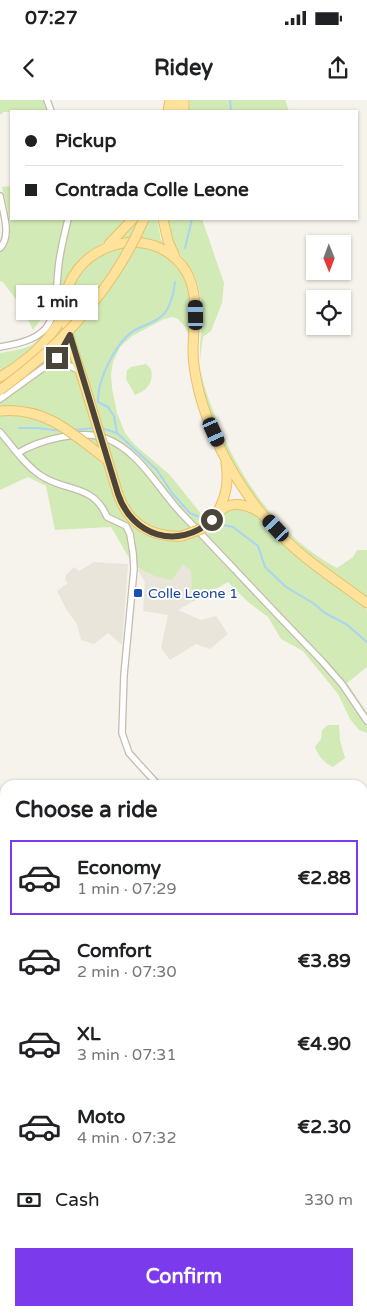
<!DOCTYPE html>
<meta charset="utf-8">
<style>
body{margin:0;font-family:"Varela Round",sans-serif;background:#f2f2f2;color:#202124;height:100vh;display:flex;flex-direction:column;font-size:19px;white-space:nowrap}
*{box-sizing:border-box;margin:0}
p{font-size:16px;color:#757577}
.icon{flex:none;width:28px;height:28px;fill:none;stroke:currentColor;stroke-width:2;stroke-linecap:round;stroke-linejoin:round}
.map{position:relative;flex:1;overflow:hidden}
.drawer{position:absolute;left:0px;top:680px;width:368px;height:536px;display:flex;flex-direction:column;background:#fff;border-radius:15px 15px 0 0;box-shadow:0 1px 4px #0004}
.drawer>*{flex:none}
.banner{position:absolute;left:10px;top:10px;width:348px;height:110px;border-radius:0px;box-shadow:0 1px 4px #0004;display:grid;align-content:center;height:110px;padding:0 15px;background:#fff}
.needle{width:32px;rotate:179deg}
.buttons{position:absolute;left:306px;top:135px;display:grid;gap:10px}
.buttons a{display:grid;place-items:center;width:45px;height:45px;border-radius:0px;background:#fff;box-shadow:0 1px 4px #0004;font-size:25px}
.end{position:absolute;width:22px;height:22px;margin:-11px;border:6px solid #4b4439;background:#fff;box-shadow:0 0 0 2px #fff}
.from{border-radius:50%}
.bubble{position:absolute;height:35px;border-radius:0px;background:#fff;box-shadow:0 1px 4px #0004;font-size:16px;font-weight:700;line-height:35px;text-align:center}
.car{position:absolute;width:15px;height:30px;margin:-15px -8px;border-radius:6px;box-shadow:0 0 4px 1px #0007;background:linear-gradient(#222 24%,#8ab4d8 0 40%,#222 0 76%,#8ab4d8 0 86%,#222 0)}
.banner b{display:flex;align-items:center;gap:18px;height:48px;font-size:19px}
.banner b+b{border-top:1px solid #e0e0e0}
.banner i{width:12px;height:12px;background:#202124}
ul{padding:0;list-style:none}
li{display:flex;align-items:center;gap:15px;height:75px;margin:0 10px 8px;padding:0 5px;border:2px solid transparent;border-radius:0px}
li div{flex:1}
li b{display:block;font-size:19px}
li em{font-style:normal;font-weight:700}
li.current{border-color:#7c3aed}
li>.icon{width:45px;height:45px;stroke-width:1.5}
h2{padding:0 15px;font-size:22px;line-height:60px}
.pay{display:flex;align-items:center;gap:12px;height:55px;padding:0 15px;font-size:19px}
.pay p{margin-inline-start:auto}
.action{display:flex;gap:10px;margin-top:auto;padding:10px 15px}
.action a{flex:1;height:58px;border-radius:0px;background:#7c3aed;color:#fff;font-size:20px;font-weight:700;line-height:58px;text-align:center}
.status{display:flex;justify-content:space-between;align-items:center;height:35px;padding:0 25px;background:#fff;direction:ltr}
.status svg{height:14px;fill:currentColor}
header{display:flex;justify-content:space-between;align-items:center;height:65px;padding:0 15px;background:#fff;font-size:22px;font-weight:700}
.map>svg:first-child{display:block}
</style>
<div class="status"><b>07:27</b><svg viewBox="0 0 49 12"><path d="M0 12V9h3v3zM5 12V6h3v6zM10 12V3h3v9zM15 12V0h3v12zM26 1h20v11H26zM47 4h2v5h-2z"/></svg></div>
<header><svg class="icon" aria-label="back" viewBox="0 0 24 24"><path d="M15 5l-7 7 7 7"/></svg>Ridey<svg class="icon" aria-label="share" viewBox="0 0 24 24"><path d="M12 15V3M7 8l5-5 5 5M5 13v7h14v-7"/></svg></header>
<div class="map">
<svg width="367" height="1216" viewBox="0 0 367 1216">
<rect width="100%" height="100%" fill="#f6f3ec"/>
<!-- residential -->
<path fill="#eae5da" d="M94 462 128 464 122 545 108 533 94 544 81 540 77 524 66 509 57 491 68 483 65 480 66 475 74 467 79 471Z
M183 464 191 470 192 502 178 510 201 520 216 516 228 534 210 549 196 544 170 560 161 548 168 515 143 511 145 482 136 467 150 475Z"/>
<!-- green -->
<path fill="#d2eab5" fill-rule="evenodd" d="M0 0H44L48 11 4 12 0 15Z
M190 0H285L289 11H189Z
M11 86V119H128L113 136 83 157 75 166 64 188 61 211 35 256 54 238 63 222 87 282C82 263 69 230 67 212 62 139 176 119 192 194 195 207 190 226 189 239L186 228 178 219 173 217 164 219 132 236 120 247 113 262 111 274 112 288 117 313 125 333 135 345 170 375 210 425 224 411 234 408 242 407 254 412 283 443 313 469 318 462C263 414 209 349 201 273 197 244 206 214 198 186 193 164 175 153 168 134 166 129 166 123 165 119H202L224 183 222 203 211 231 203 237C202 246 200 255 200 264 201 277 206 292 211 305 233 369 276 436 337 468L353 457 357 450H367V499L358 492 353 498 367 510V567L347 583 367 613V633L359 630 350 619 338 594 303 551 281 539 268 517 248 502 228 482 192 502 191 471 183 464 172 480C130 472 132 461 111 427L55 430 46 386 28 377 0 390V253C28 248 42 248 47 216L42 218 33 230 21 206 2 181 0 182V152C19 138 6 106 2 87ZM119 405C139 420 154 435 181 431L182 438H161Z
M137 119H157L161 140 167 148 135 138 121 139Z
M146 264 151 269C154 282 147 291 135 295L126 279 127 270 131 267Z
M328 625H339L340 640 345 658 333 667C324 663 318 656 315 647L321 639 322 630Z"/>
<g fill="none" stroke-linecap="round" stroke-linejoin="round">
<!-- stream -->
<path stroke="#a9d4f2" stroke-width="2" d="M230 0 231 11
M185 148 192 119
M19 328H37L62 331
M101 328 117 333 157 370 172 393 190 413 206 420
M74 330 94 328
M117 333 114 316 108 307 98 302C97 280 117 239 137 229 149 223 161 221 168 208 172 200 174 190 175 182
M213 423 233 427 258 446 265 467 286 487 313 503 325 513 346 524 367 542"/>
<!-- minor casing -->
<g stroke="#c2bbae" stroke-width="8">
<path id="minor" d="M47 0 51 11
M0 96C3 112 12 136 0 148
M0 247C55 238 54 222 58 172 59 154 64 137 68 119
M47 267 66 264 78 270
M0 299 57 258 69 237
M0 332C13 347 24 364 40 375 66 393 93 383 107 417L126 426 130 434 133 453 134 469 124 575 122 633 129 653 158 685
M18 353C39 340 81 329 105 338 140 351 158 389 182 414 229 463 274 512 321 560L342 584 367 621
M38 1216 45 1211"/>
</g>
<!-- primary casing -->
<g stroke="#e6c16a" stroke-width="11">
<path id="primary" d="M168 11 170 0
M175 11 177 0
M184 11V0
M163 119 168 141 176 159
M109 144 133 119
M0 277C27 261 52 241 64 212
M84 283C77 260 62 226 65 202 69 151 137 122 176 159 203 184 193 219 193 252 193 265 196 279 199 292 216 355 256 418 306 458 326 474 347 488 367 503
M118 394C128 423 151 438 182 436
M220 411C232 400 248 405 261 413
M216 415C226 397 229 383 226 363"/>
</g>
<!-- minor -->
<use href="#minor" stroke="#fff" stroke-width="5.5"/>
<!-- primary -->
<use href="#primary" stroke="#ffe39c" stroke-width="9"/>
<!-- primary-bridge casing -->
<g stroke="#e6c16a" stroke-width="11" stroke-linecap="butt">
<path id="primary-bridge" d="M84 283 118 394
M0 290C62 245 114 189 144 119
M0 311C46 307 72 333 107 360
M182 436 201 429 216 415"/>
</g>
<!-- primary-bridge -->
<use href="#primary-bridge" stroke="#ffe39c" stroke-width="9"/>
</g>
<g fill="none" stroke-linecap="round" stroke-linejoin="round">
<!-- route -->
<path stroke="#4b4439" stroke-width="6" d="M57 258 70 235 118 394C132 436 178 451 212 420"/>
</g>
<!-- markers -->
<rect fill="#1a4fb4" stroke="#fff" stroke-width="2" x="133" y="488" width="10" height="10" rx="2.5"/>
<g text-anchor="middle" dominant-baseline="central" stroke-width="4" stroke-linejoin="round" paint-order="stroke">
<!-- transit labels -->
<g font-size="14" fill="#164399" stroke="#fff" text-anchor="start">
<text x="148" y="493">Colle Leone 1</text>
</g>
</g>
</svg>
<div class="buttons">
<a><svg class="needle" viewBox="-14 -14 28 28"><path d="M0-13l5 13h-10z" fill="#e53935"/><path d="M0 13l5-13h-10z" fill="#757577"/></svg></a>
<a><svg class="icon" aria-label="locate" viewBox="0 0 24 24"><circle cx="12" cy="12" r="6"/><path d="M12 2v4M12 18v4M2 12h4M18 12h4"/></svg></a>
</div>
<i class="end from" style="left:212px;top:420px"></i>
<i class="end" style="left:57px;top:258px"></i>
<div class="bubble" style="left:16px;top:185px;width:82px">1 min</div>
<i class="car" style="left:196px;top:215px;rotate:359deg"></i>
<i class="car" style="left:214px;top:332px;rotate:156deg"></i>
<i class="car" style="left:276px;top:428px;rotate:317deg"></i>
<div class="banner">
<b><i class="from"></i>Pickup</b>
<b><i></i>Contrada Colle Leone</b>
</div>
<section class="drawer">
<h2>Choose a ride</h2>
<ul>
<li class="current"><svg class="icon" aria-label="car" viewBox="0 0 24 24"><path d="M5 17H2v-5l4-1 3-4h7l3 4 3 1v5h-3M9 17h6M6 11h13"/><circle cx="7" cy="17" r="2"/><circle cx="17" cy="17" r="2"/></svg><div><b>Economy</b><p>1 min · 07:29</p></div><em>€2.88</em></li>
<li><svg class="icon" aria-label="car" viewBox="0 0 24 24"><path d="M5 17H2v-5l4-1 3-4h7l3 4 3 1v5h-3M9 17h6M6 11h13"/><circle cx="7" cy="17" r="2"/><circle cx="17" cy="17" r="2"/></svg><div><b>Comfort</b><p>2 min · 07:30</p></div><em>€3.89</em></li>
<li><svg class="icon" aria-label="car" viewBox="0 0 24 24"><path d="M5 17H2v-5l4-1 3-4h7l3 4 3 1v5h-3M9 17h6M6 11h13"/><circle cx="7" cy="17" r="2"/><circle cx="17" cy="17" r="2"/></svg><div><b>XL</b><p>3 min · 07:31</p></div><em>€4.90</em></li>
<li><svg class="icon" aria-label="car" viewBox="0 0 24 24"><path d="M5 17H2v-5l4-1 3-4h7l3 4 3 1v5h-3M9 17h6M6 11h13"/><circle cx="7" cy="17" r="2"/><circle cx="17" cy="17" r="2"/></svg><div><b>Moto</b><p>4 min · 07:32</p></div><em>€2.30</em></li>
</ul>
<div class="pay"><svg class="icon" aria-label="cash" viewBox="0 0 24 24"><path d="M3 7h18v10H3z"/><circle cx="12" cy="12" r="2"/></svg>Cash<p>330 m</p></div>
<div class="action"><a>Confirm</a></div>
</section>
</div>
